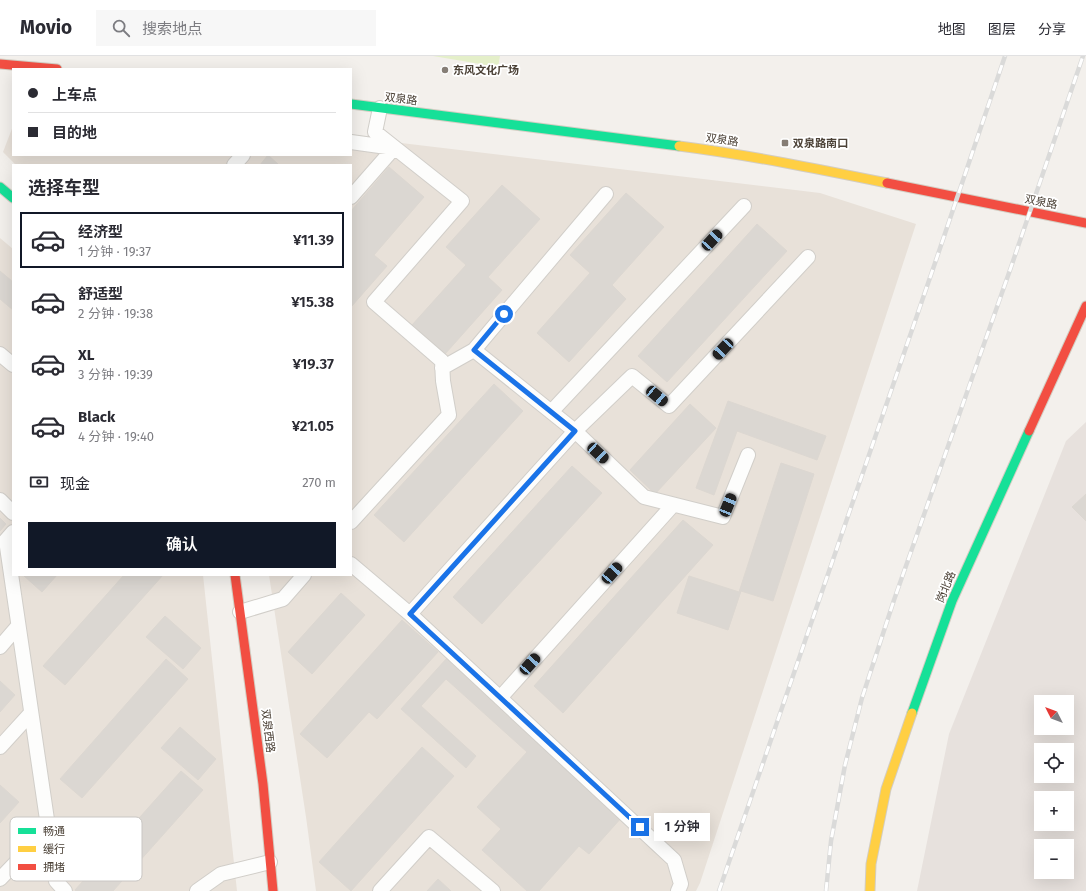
<!DOCTYPE html>
<html lang="zh">
<meta charset="utf-8">
<style>
body{margin:0;font-family:"Fira Sans","Noto Sans SC",sans-serif;background:#f7f7f7;color:#2b2b33;height:100vh;display:flex;flex-direction:column;font-size:15px;white-space:nowrap}
*{box-sizing:border-box;margin:0}
p{font-size:13px;color:#7c7c81}
.icon{flex:none;width:22px;height:22px;fill:none;stroke:currentColor;stroke-width:2;stroke-linecap:round;stroke-linejoin:round}
.map{position:relative;flex:1;overflow:hidden}
.details{position:absolute;left:12px;top:108px;width:340px;height:412px;display:flex;flex-direction:column;background:#fff;border-radius:0px;box-shadow:0 4px 16px #0002}
.details>*{flex:none}
.guide{position:absolute;left:12px;top:12px;width:340px;height:88px;border-radius:0px;box-shadow:0 4px 16px #0002;display:grid;align-content:center;height:88px;padding:0 16px;background:#fff}
.needle{width:26px;rotate:312deg}
.buttons{position:absolute;left:1034px;top:639px;display:grid;gap:8px}
.buttons a{display:grid;place-items:center;width:40px;height:40px;border-radius:0px;background:#fff;box-shadow:0 4px 16px #0002;font-size:20px}
.end{position:absolute;width:18px;height:18px;margin:-9px;border:5px solid #1a73e8;background:#fff;box-shadow:0 0 0 2px #fff}
.from{border-radius:50%}
.bubble{position:absolute;height:28px;border-radius:0px;background:#fff;box-shadow:0 4px 16px #0002;font-size:13px;font-weight:600;line-height:28px;text-align:center}
.car{position:absolute;width:12px;height:24px;margin:-12px -6px;border-radius:5px;box-shadow:0 0 3px 1px #0007;background:linear-gradient(#222 24%,#8ab4d8 0 40%,#222 0 76%,#8ab4d8 0 86%,#222 0)}
.guide b{display:flex;align-items:center;gap:14px;height:38px;font-size:15px}
.guide b+b{border-top:1px solid #e1e1e2}
.guide i{width:10px;height:10px;background:#2b2b33}
ul{padding:0;list-style:none}
li{display:flex;align-items:center;gap:12px;height:56px;margin:0 8px 6px;padding:0 8px;border:2px solid transparent;border-radius:0px}
li div{flex:1}
li b{display:block;font-size:15px}
li em{font-style:normal;font-weight:600}
li.selected{border-color:#111827}
li>.icon{width:36px;height:36px;stroke-width:1.5}
h2{padding:0 16px;font-size:18px;line-height:48px}
.pay{display:flex;align-items:center;gap:10px;height:44px;padding:0 16px;font-size:15px}
.pay p{margin-inline-start:auto}
.button{display:flex;gap:8px;margin-top:auto;padding:8px 16px}
.button a{flex:1;height:46px;border-radius:0px;background:#111827;color:#fff;font-size:16px;font-weight:600;line-height:46px;text-align:center}
header{display:flex;align-items:center;gap:24px;box-sizing:border-box;height:56px;padding:0 20px;background:#fff;border-bottom:1px solid #e1e1e2}
header strong{font-size:19px}
nav{display:flex;gap:22px;margin-inline-start:auto;font-size:14px}
.search{width:280px;height:36px;background:#f7f7f7;display:flex;align-items:center;gap:10px;box-sizing:border-box;padding:0 14px;border-radius:0px;color:#7c7c81;font-size:15px}
.map>svg:first-child{display:block}
</style>
<header>
<strong>Movio</strong>
<div class="search"><svg class="icon" aria-label="search" viewBox="0 0 24 24"><circle cx="10" cy="10" r="6"/><path d="M15 15l6 6"/></svg>搜索地点</div>
<nav><a>地图</a><a>图层</a><a>分享</a></nav>
</header>
<div class="map">
<svg width="1086" height="835" viewBox="0 0 1086 835">
<rect width="100%" height="100%" fill="#f3f0ec"/>
<!-- residential -->
<path fill="#e8e1d9" d="M13 70V99H351V81L820 137 916 168 700 827 696 835H316L306 761 269 519H351V109H16L3 96Z
M0 182 13 193V519H203L237 835H0Z"/>
<!-- industrial -->
<path fill="#e7e1dd" fill-rule="evenodd" d="M1086 366V835H917L949 678 1066 385ZM1041 646H1067V672H1041ZM1041 694H1067V720H1041ZM1041 742H1067V768H1041ZM1041 790H1067V816H1041Z"/>
<!-- green -->
<path fill="#e4efc9" d="M433 0H500L498 11Z"/>
<!-- building -->
<path fill="#dbd7d2" stroke="#dcd7d1" d="M268 99 279 109H260Z
M389 111 424 141 374 199 387 210 351 251V184L353 181 351 179V155Z
M502 129 540 163 488 221 502 234 445 298 412 269 466 209 446 191Z
M626 137 664 171 612 229 626 243 569 306 537 277 590 217 570 199Z
M757 168 787 195 667 326 638 300Z
M0 215 13 226V254L0 243Z
M494 328 523 355 404 486 374 459Z
M728 345 826 380 817 404 737 375 714 439 696 432Z
M690 348 716 372 655 438 630 414Z
M781 407 814 418 773 545 741 535 728 574 677 557 689 520 739 536Z
M572 410 602 437 482 568 453 541Z
M1086 438V465L1072 451Z
M0 462 6 468 0 475Z
M683 464 713 489 563 657 534 630Z
M23 519H57L42 536Z
M124 519H163L65 629 43 610Z
M341 537 365 559 312 618 288 596Z
M165 560 201 592 183 613 146 581Z
M402 564 438 596 377 663 369 656 327 702 300 678Z
M447 602 622 761 589 798 579 790 539 835H527L482 794 501 773 477 751 527 696 446 623 421 650 476 700 466 712 401 653Z
M166 603 188 623 82 742 60 723Z
M0 625 15 639 0 656Z
M180 671 216 703 198 724 161 692Z
M422 691 454 720 351 835 319 806Z
M181 715 203 734 113 835H76L75 834Z
M0 729 19 746 0 767Z
M438 823 451 835H427Z"/>
<g fill="none" stroke-linecap="round" stroke-linejoin="round">
<!-- street casing -->
<g stroke="#d1cec9" stroke-width="16">
<path id="street" d="M351 86 394 92 351 141
M234 109 243 99
M0 298 13 309
M442 312 474 294 606 138
M551 356 744 150
M748 399 723 461 644 441 575 375 632 320 669 350 808 201
M0 444 13 457
M351 466 449 359 443 325 442 305 374 246 462 145 375 76 380 52
M13 476 6 484 56 825 65 835
M351 508 410 558 575 375 474 294
M240 556 283 543 304 519
M410 558 674 804 681 828 678 835
M0 591 18 570
M500 642 673 449
M0 691 31 657
M0 823 48 773
M197 835 221 818 270 806
M380 835 429 781 493 835"/>
</g>
<!-- fast casing -->
<g stroke="#d3cdc2" stroke-width="11">
<path id="fast" d="M351 48 679 90
M0 131 13 142
M912 657 952 545 1029 375"/>
</g>
<!-- slow casing -->
<g stroke="#d3cdc2" stroke-width="11">
<path id="slow" d="M679 90C749 99 818 113 887 127
M870 835 871 808 886 733 912 657"/>
</g>
<!-- jam casing -->
<g stroke="#d3cdc2" stroke-width="11">
<path id="jam" d="M0 8 57 13
M887 127 1086 167
M1029 375 1086 250
M235 519 263 728 273 835"/>
</g>
<!-- street -->
<use href="#street" stroke="#fdfdfc" stroke-width="14"/>
<!-- fast -->
<use href="#fast" stroke="#16e098" stroke-width="9"/>
<!-- slow -->
<use href="#slow" stroke="#ffcf43" stroke-width="9"/>
<!-- jam -->
<use href="#jam" stroke="#f24e42" stroke-width="9"/>
<!-- rail casing -->
<g stroke="#dadad9" stroke-width="4.5">
<path id="rail" d="M719 835 934 210 1005 0
M826 835 831 785 845 709 862 642 894 544 1010 214 1083 0"/>
</g>
<!-- rail -->
<use href="#rail" stroke="#fff" stroke-width="3" stroke-dasharray="9" stroke-linecap="butt"/>
</g>
<g fill="none" stroke-linecap="round" stroke-linejoin="round">
<!-- route -->
<path stroke="#1a73e8" stroke-width="5" d="M504 258 474 294 575 375 410 558 640 771"/>
</g>
<!-- markers -->
<g fill="#867e76" stroke="#fff" stroke-width="1.5">
<circle cx="445" cy="14" r="4"/>
<rect x="781" y="83" width="8" height="8" rx="2"/>
</g>
<g text-anchor="middle" dominant-baseline="central" stroke-width="3.5" stroke-linejoin="round" paint-order="stroke">
<!-- poi labels -->
<g font-size="11" font-weight="bold" fill="#4b4136" stroke="#fff" text-anchor="start">
<text x="453" y="14">东风文化广场</text>
<text x="793" y="87">双泉路南口</text>
</g>
<!-- street labels -->
<g font-size="11" fill="#4b4136" stroke="#fff">
<text transform="translate(401 43) rotate(7)">双泉路</text>
<text transform="translate(722 84) rotate(9)">双泉路</text>
<text transform="translate(1041 146) rotate(11)">双泉路</text>
<text transform="translate(946 531) rotate(-67)">岗北路</text>
<text transform="translate(268 675) rotate(83)">双泉西路</text>
</g>
</g>
<!-- legend -->
<rect x="10" y="761" width="132" height="64" rx="6" fill="#fff" stroke="#c9c6c3" stroke-width="1"/>
<rect x="18" y="772" width="18" height="6" fill="#16e098"/>
<rect x="18" y="790" width="18" height="6" fill="#ffcf43"/>
<rect x="18" y="808" width="18" height="6" fill="#f24e42"/>
<g font-size="11" fill="#4b4136">
<text x="43" y="779">畅通</text>
<text x="43" y="797">缓行</text>
<text x="43" y="815">拥堵</text>
</g>
</svg>
<div class="buttons">
<a><svg class="needle" viewBox="-14 -14 28 28"><path d="M0-13l5 13h-10z" fill="#e53935"/><path d="M0 13l5-13h-10z" fill="#7c7c81"/></svg></a>
<a><svg class="icon" aria-label="locate" viewBox="0 0 24 24"><circle cx="12" cy="12" r="6"/><path d="M12 2v4M12 18v4M2 12h4M18 12h4"/></svg></a>
<a>+</a>
<a>−</a>
</div>
<i class="end from" style="left:504px;top:258px"></i>
<i class="end" style="left:640px;top:771px"></i>
<div class="bubble" style="left:654px;top:757px;width:56px">1 分钟</div>
<i class="car" style="left:712px;top:184px;rotate:43deg"></i>
<i class="car" style="left:723px;top:293px;rotate:223deg"></i>
<i class="car" style="left:657px;top:340px;rotate:130deg"></i>
<i class="car" style="left:598px;top:397px;rotate:133deg"></i>
<i class="car" style="left:728px;top:449px;rotate:22deg"></i>
<i class="car" style="left:612px;top:517px;rotate:42deg"></i>
<i class="car" style="left:530px;top:608px;rotate:42deg"></i>
<div class="guide">
<b><i class="from"></i>上车点</b>
<b><i></i>目的地</b>
</div>
<section class="details">
<h2>选择车型</h2>
<ul>
<li class="selected"><svg class="icon" aria-label="car" viewBox="0 0 24 24"><path d="M5 17H2v-5l4-1 3-4h7l3 4 3 1v5h-3M9 17h6M6 11h13"/><circle cx="7" cy="17" r="2"/><circle cx="17" cy="17" r="2"/></svg><div><b>经济型</b><p>1 分钟 · 19:37</p></div><em>¥11.39</em></li>
<li><svg class="icon" aria-label="car" viewBox="0 0 24 24"><path d="M5 17H2v-5l4-1 3-4h7l3 4 3 1v5h-3M9 17h6M6 11h13"/><circle cx="7" cy="17" r="2"/><circle cx="17" cy="17" r="2"/></svg><div><b>舒适型</b><p>2 分钟 · 19:38</p></div><em>¥15.38</em></li>
<li><svg class="icon" aria-label="car" viewBox="0 0 24 24"><path d="M5 17H2v-5l4-1 3-4h7l3 4 3 1v5h-3M9 17h6M6 11h13"/><circle cx="7" cy="17" r="2"/><circle cx="17" cy="17" r="2"/></svg><div><b>XL</b><p>3 分钟 · 19:39</p></div><em>¥19.37</em></li>
<li><svg class="icon" aria-label="car" viewBox="0 0 24 24"><path d="M5 17H2v-5l4-1 3-4h7l3 4 3 1v5h-3M9 17h6M6 11h13"/><circle cx="7" cy="17" r="2"/><circle cx="17" cy="17" r="2"/></svg><div><b>Black</b><p>4 分钟 · 19:40</p></div><em>¥21.05</em></li>
</ul>
<div class="pay"><svg class="icon" aria-label="cash" viewBox="0 0 24 24"><path d="M3 7h18v10H3z"/><circle cx="12" cy="12" r="2"/></svg>现金<p>270 m</p></div>
<div class="button"><a>确认</a></div>
</section>
</div>
